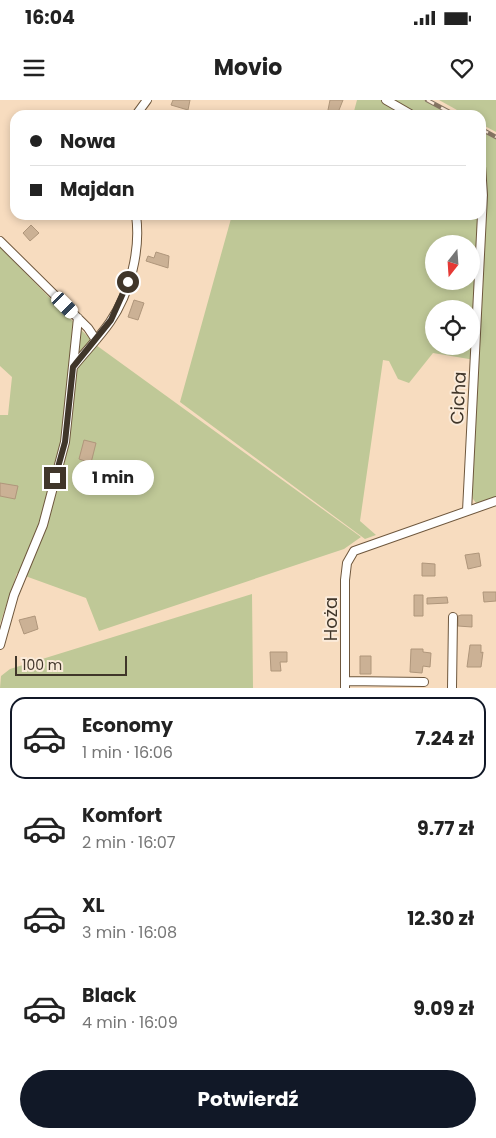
<!DOCTYPE html>
<html lang="pl">
<meta charset="utf-8">
<style>
body{margin:0;font-family:Poppins,sans-serif;background:#f2f2f2;color:#222;height:100vh;display:flex;flex-direction:column;font-size:19px;white-space:nowrap}
*{box-sizing:border-box;margin:0}
p{font-size:16px;color:#767676}
.icon{flex:none;width:28px;height:28px;fill:none;stroke:currentColor;stroke-width:2;stroke-linecap:round;stroke-linejoin:round}
.map{position:relative;height:588px;overflow:hidden}
.panel{display:flex;flex-direction:column;background:#fff;flex:1}
.panel>*{flex:none}
.top-card{position:absolute;left:10px;top:10px;width:476px;height:110px;border-radius:15px;box-shadow:0 2px 8px #0003;display:grid;align-content:center;height:110px;padding:0 20px;background:#fff}
.needle{width:32px;rotate:197deg}
.controls{position:absolute;left:425px;top:135px;display:grid;gap:10px}
.controls a{display:grid;place-items:center;width:55px;height:55px;border-radius:50%;background:#fff;box-shadow:0 2px 8px #0003;font-size:25px}
.scale{position:absolute;left:15px;bottom:12px;width:112px;box-sizing:border-box;padding-left:5px;border:2px solid #40362a;border-top:0;font-size:14px;line-height:18px;white-space:nowrap;color:#40362a;-webkit-text-stroke:4px #fbebda;paint-order:stroke}
.end{position:absolute;width:22px;height:22px;margin:-11px;border:6px solid #40362a;background:#fff;box-shadow:0 0 0 2px #fff}
.from{border-radius:50%}
.bubble{position:absolute;height:35px;border-radius:18px;background:#fff;box-shadow:0 2px 8px #0003;font-size:16px;font-weight:700;line-height:35px;text-align:center}
.car{position:absolute;width:15px;height:30px;margin:-15px -8px;border-radius:6px;box-shadow:0 0 4px 1px #0007;background:linear-gradient(#fff 24%,#345 0 40%,#fff 0 76%,#345 0 86%,#fff 0)}
.top-card b{display:flex;align-items:center;gap:18px;height:48px;font-size:19px}
.top-card b+b{border-top:1px solid #e0e0e0}
.top-card i{width:12px;height:12px;background:#222}
ul{padding:9px 0 0;list-style:none}
li{display:flex;align-items:center;gap:15px;height:82px;margin:0 10px 8px;padding:0 10px;border:2px solid transparent;border-radius:15px}
li div{flex:1}
li b{display:block;font-size:19px}
li em{font-style:normal;font-weight:700}
li.selected{border-color:#111827}
li>.icon{width:45px;height:45px;stroke-width:1.5}
.cta{display:flex;gap:10px;margin-top:auto;padding:10px 20px}
.cta a{flex:1;height:58px;border-radius:30px;background:#111827;color:#fff;font-size:20px;font-weight:700;line-height:58px;text-align:center}
.status{display:flex;justify-content:space-between;align-items:center;height:35px;padding:0 25px;background:#fff;direction:ltr}
.status svg{height:14px;fill:currentColor}
header{display:flex;justify-content:space-between;align-items:center;height:65px;padding:0 20px;background:#fff;font-size:22px;font-weight:700}
.map>svg:first-child{display:block}
</style>
<div class="status"><b>16:04</b><svg viewBox="0 0 49 12"><path d="M0 12V9h3v3zM5 12V6h3v6zM10 12V3h3v9zM15 12V0h3v12zM26 1h20v11H26zM47 4h2v5h-2z"/></svg></div>
<header><svg class="icon" aria-label="menu" viewBox="0 0 24 24"><path d="M4 6h16M4 12h16M4 18h16"/></svg>Movio<svg class="icon" aria-label="heart" viewBox="0 0 24 24"><path d="M12 20l-8-8c-3-5 5-10 8-4 3-6 11-1 8 4z"/></svg></header>
<div class="map">
<svg width="496" height="588" viewBox="0 0 496 588">
<rect width="100%" height="100%" fill="#f7dcbf"/>
<!-- green -->
<path fill="#bfc897" fill-rule="evenodd" d="M357 0H386L412 15H353Z
M392 0H424L451 15H416Z
M439 0H496V32L481 24V15H466Z
M481 31 496 39V399L476 403 473 399 472 394 482 143 475 260 433 253 409 283 398 279 389 261 383 260 360 421 376 435 365 439 180 302 232 115H481ZM434 144H471V181H434ZM434 209H471V246H434Z
M0 147 96 245 361 437 344 449 99 531 86 498 17 473 0 524V315H8L12 277 0 266Z
M252 494 253 588H0L1 576 10 569Z"/>
<!-- building -->
<path fill="#cbb195" stroke="#af967b" d="M173 0H190L188 10 171 5Z
M330 0H343L337 15H327Z
M31 125 39 133 30 141 23 133Z
M156 152 169 156 168 168 146 161 148 156 154 158Z
M134 200 144 203 138 220 128 217Z
M84 340 96 343 91 363 79 359Z
M0 383 18 386 15 399 0 396Z
M479 453 481 466 468 469 465 455Z
M422 463 435 464V476H422Z
M483 492H496V501L484 502Z
M414 495H423V516H414Z
M447 497 448 503 427 504V498Z
M461 515H472V527L458 526V516Z
M35 516 38 529 24 534 19 520Z
M470 545H481V553L483 552 481 567H467Z
M411 549H423V552L431 553 430 567 423 566 422 573 410 572Z
M270 552H287V562H280L281 571H271Z
M360 556H371V574H360Z"/>
<g fill="none" stroke-linecap="round" stroke-linejoin="round">
<!-- minor casing -->
<g stroke="#6e573d" stroke-width="10">
<path id="minor" d="M386 0 412 15
M136 15 147 0
M0 141 88 228 96 240
M73 267C85 252 99 238 110 222 130 193 141 150 136 115
M467 411 483 95 481 66
M0 545 14 495 43 425 65 342 78 218
M345 581 424 582
M345 588V480L347 463 354 451 496 401
M452 588 453 517"/>
</g>
<!-- minor -->
<use href="#minor" stroke="#fff" stroke-width="8"/>
<!-- rail casing -->
<g stroke="#867563" stroke-width="4.5">
<path id="rail" d="M427 0 455 15
M481 29 496 37"/>
</g>
<!-- rail -->
<use href="#rail" stroke="#fbebda" stroke-width="2.5" stroke-dasharray="8" stroke-linecap="butt"/>
</g>
<g fill="none" stroke-linecap="round" stroke-linejoin="round">
<!-- route -->
<path stroke="#40362a" stroke-width="6" d="M55 378 65 342 73 267 111 220 128 182"/>
</g>
<g text-anchor="middle" dominant-baseline="central" stroke-width="4" stroke-linejoin="round" paint-order="stroke">
<!-- street labels -->
<g font-size="18" fill="#40362a" stroke="#fbebda">
<text transform="translate(458 298) rotate(-87)">Cicha</text>
<text transform="translate(330 519) rotate(-90)">Hoża</text>
</g>
</g>
</svg>
<div class="controls">
<a><svg class="needle" viewBox="-14 -14 28 28"><path d="M0-13l5 13h-10z" fill="#e53935"/><path d="M0 13l5-13h-10z" fill="#767676"/></svg></a>
<a><svg class="icon" aria-label="locate" viewBox="0 0 24 24"><circle cx="12" cy="12" r="6"/><path d="M12 2v4M12 18v4M2 12h4M18 12h4"/></svg></a>
</div>
<div class="scale">100 m</div>
<i class="end from" style="left:128px;top:182px"></i>
<i class="end" style="left:55px;top:378px"></i>
<div class="bubble" style="left:72px;top:360px;width:82px">1 min</div>
<i class="car" style="left:65px;top:205px;rotate:135deg"></i>
<div class="top-card">
<b><i class="from"></i>Nowa</b>
<b><i></i>Majdan</b>
</div>
</div>
<section class="panel">
<ul>
<li class="selected"><svg class="icon" aria-label="car" viewBox="0 0 24 24"><path d="M5 17H2v-5l4-1 3-4h7l3 4 3 1v5h-3M9 17h6M6 11h13"/><circle cx="7" cy="17" r="2"/><circle cx="17" cy="17" r="2"/></svg><div><b>Economy</b><p>1 min · 16:06</p></div><em>7.24 zł</em></li>
<li><svg class="icon" aria-label="car" viewBox="0 0 24 24"><path d="M5 17H2v-5l4-1 3-4h7l3 4 3 1v5h-3M9 17h6M6 11h13"/><circle cx="7" cy="17" r="2"/><circle cx="17" cy="17" r="2"/></svg><div><b>Komfort</b><p>2 min · 16:07</p></div><em>9.77 zł</em></li>
<li><svg class="icon" aria-label="car" viewBox="0 0 24 24"><path d="M5 17H2v-5l4-1 3-4h7l3 4 3 1v5h-3M9 17h6M6 11h13"/><circle cx="7" cy="17" r="2"/><circle cx="17" cy="17" r="2"/></svg><div><b>XL</b><p>3 min · 16:08</p></div><em>12.30 zł</em></li>
<li><svg class="icon" aria-label="car" viewBox="0 0 24 24"><path d="M5 17H2v-5l4-1 3-4h7l3 4 3 1v5h-3M9 17h6M6 11h13"/><circle cx="7" cy="17" r="2"/><circle cx="17" cy="17" r="2"/></svg><div><b>Black</b><p>4 min · 16:09</p></div><em>9.09 zł</em></li>
</ul>
<div class="cta"><a>Potwierdź</a></div>
</section>
